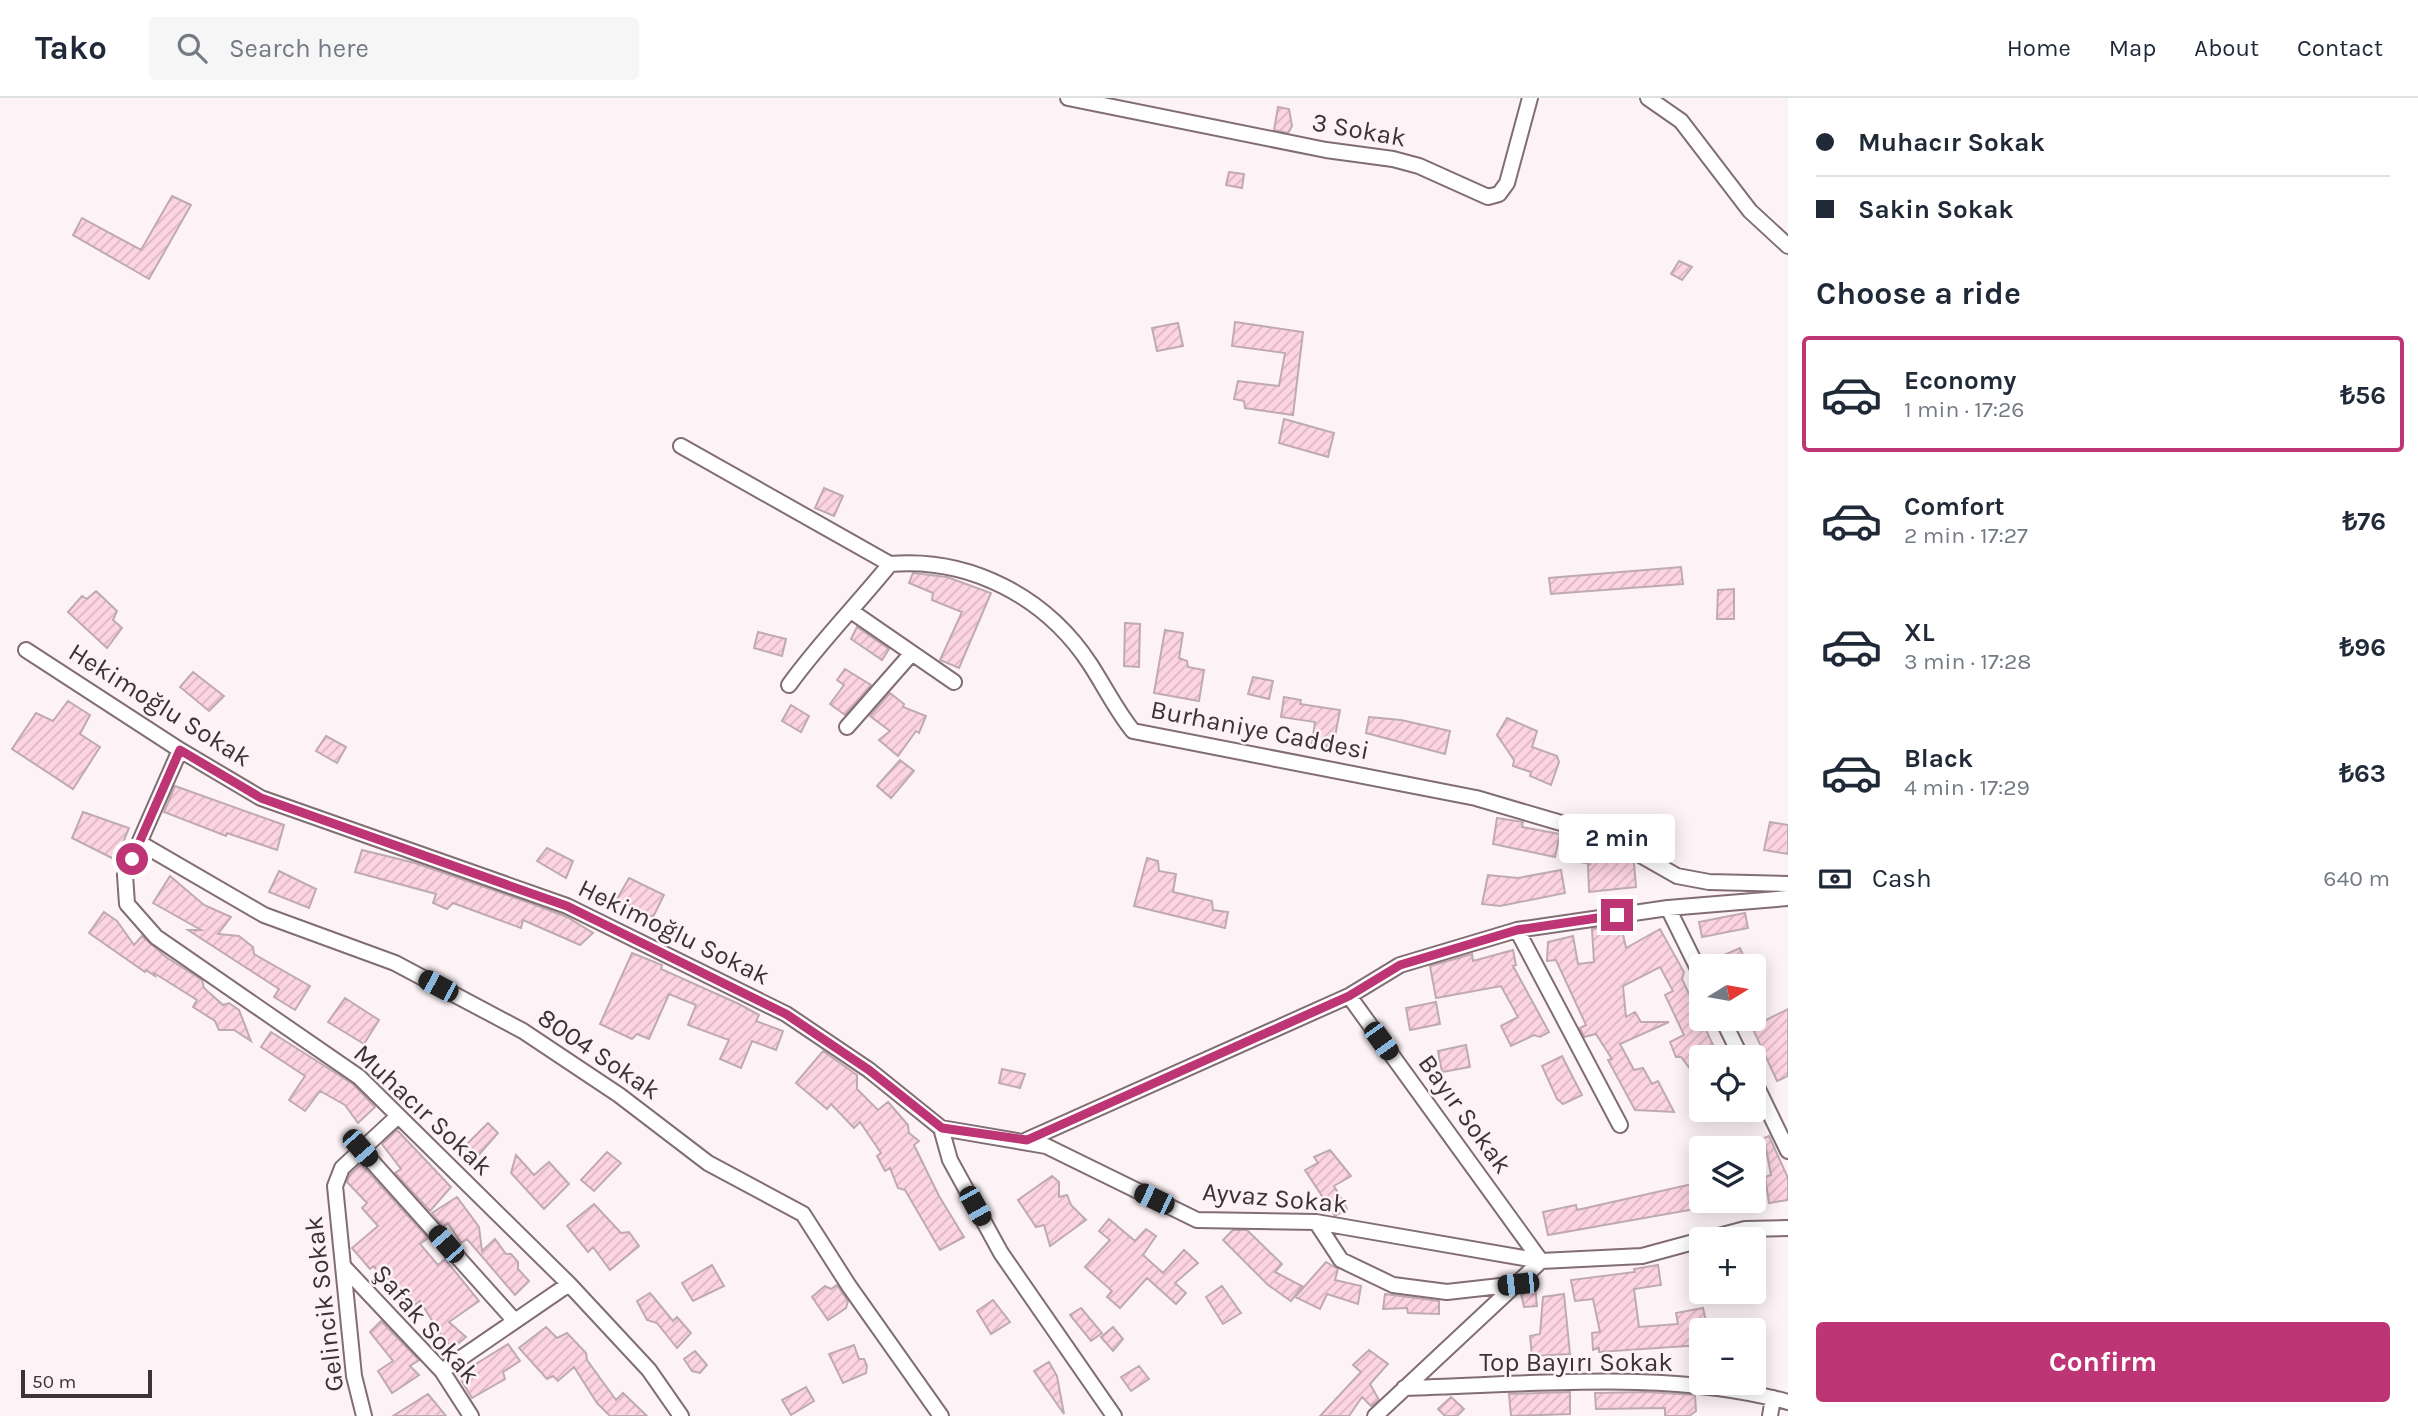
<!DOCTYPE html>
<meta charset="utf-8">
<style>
body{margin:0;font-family:Karla,sans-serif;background:#f6f6f7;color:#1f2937;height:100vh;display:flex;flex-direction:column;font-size:26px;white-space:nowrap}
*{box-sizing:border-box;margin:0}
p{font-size:23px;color:#747a83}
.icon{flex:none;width:38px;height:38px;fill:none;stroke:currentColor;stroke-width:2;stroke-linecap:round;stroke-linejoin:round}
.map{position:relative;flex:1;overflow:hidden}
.sheet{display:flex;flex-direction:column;background:#fff;width:630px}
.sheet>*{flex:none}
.top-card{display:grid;align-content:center;height:154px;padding:0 28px;background:#fff}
.needle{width:46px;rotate:79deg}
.fabs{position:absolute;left:1689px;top:856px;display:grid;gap:14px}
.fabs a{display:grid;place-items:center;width:77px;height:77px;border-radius:7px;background:#fff;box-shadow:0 4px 18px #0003;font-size:35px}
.scale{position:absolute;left:21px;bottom:18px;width:131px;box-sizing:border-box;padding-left:7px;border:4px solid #3c3336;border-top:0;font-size:19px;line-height:24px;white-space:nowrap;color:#3c3336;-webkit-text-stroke:5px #fdf3f6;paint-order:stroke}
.end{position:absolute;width:32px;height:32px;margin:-16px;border:9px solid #bd3574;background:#fff;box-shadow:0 0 0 4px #fff}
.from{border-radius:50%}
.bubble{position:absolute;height:49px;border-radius:7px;background:#fff;box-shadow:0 4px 18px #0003;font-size:23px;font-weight:700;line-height:49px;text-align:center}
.car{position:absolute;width:21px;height:42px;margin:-21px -10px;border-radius:9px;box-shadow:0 0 5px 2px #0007;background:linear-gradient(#222 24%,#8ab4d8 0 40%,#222 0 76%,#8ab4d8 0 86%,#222 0)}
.top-card b{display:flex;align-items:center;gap:24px;height:66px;font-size:26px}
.top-card b+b{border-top:2px solid #e0e1e3}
.top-card i{width:18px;height:18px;background:#1f2937}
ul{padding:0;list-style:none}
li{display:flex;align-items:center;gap:21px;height:116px;margin:0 14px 10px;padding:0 14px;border:4px solid transparent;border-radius:7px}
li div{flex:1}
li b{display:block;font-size:26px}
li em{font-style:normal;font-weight:700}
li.on{border-color:#bd3574}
li>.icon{width:63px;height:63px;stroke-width:1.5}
h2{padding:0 28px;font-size:32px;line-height:84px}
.pay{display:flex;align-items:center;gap:18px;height:77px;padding:0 28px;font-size:26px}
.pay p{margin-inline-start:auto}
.primary-button{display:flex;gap:14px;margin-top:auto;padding:14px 28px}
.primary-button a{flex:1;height:80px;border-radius:7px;background:#bd3574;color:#fff;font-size:28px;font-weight:700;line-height:80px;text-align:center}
header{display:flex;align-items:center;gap:42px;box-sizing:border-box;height:98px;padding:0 35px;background:#fff;border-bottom:2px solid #e0e1e3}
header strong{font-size:33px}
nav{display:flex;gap:38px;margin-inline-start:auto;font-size:24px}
.search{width:490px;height:63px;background:#f6f6f7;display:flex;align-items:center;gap:18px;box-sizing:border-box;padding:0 24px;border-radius:7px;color:#747a83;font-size:26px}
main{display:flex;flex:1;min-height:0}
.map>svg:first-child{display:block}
</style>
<header>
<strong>Tako</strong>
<div class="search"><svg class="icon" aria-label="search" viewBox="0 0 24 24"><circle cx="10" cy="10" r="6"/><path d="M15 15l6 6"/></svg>Search here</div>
<nav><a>Home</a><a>Map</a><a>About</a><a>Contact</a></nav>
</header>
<main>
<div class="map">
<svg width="1788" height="1318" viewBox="0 0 1788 1318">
<defs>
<pattern id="building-hatch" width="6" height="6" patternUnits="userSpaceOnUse" patternTransform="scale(1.75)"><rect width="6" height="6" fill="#fdd4e1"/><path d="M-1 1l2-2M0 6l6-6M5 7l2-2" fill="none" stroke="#dab6c2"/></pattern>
</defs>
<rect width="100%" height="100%" fill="#fdf3f6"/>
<!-- building -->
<path fill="url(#building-hatch)" stroke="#c0aab1" stroke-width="2" d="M1278 9 1289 11 1292 28 1288 35 1274 32Z
M1229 74 1244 76 1242 90 1226 87Z
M172 98 191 107 149 181 73 137 82 120 141 152Z
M1679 163 1692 169 1682 182 1671 176Z
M1235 224 1303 234 1293 317 1245 310 1244 303 1234 301 1238 283 1279 288 1285 255 1232 248Z
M1178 225 1183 248 1157 253 1152 230Z
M1284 321 1334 335 1328 359 1279 345Z
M824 390 843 398 834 418 815 410Z
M1681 469 1683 486 1551 496 1549 480Z
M913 475 947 479 991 495 959 570 940 562 962 514 932 502 933 495 909 485Z
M1734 491V521H1717L1718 492Z
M96 493 117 513 113 522 122 530 107 550 68 514 82 498 87 501Z
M1125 525 1140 526 1139 569 1124 568Z
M857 529 889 551 882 562 851 541Z
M1165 532 1183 535 1179 560 1187 563 1188 569 1204 572 1199 603 1154 595Z
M758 534 786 541 782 558 754 550Z
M845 571 871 587 845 617 830 606 844 587 837 582Z
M193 574 224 598 209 613 180 589Z
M1253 579 1273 583 1269 601 1248 596Z
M890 595 904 606 903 609 926 618 919 635 916 633 898 658 879 642 890 633 870 618Z
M1284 599 1301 602 1300 606 1340 612 1333 649 1312 645 1315 624 1281 619Z
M68 603 90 617 80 636 100 649 73 691 12 651 36 615 53 623Z
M791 607 809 618 801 634 782 623Z
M1369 619 1401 622 1450 633 1445 656 1366 635Z
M1507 620 1537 633 1532 649 1557 658 1559 664 1551 687 1530 678 1531 674 1513 668 1514 662 1497 637Z
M326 638 346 649 337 665 316 653Z
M900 662 914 673 891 700 877 688Z
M175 688 284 727 277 752 227 735 226 738 164 714Z
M83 714 129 730 116 762 72 740Z
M1497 720 1523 724 1522 729 1560 736 1555 759 1493 746Z
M1770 724 1788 727V756L1764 752Z
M547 750 573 763 566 780 537 763Z
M362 752 415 765 530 805 567 819 593 835 580 847 523 822 521 830 453 805 447 811 433 805 436 796 355 774Z
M1611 753 1634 765 1636 789 1589 794 1588 767 1591 766 1574 763Z
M1147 760 1158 763 1159 773 1176 776 1173 794 1212 803 1213 812 1228 814 1225 830 1134 808Z
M1561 772 1565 795 1500 808 1482 806 1488 777 1518 780Z
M279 773 316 791 309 810 269 794Z
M170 778 204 807 231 819 218 836 239 838 253 849 254 856 310 888 295 912 274 899 279 891 188 832H201L153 805Z
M629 780 664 797 653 819 617 801Z
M104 814 117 823 134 847 142 838 166 859 202 882 204 890 223 907 229 905 239 912 251 943 234 932H219L215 923 193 909 197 902 154 875 155 878 146 872 145 874 89 835Z
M1745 815 1748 830 1702 839 1699 824Z
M1621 827 1626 850 1660 831 1684 874 1682 881 1714 949 1701 956V985L1681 959H1676L1670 944 1684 937 1665 897 1673 893 1660 869 1623 888 1626 919 1635 914 1641 924H1669L1620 946 1634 972 1643 970 1652 986 1658 983 1674 1014 1635 1012 1608 962 1612 961 1596 936 1584 939 1580 930 1586 927 1556 862 1547 863 1548 844 1573 838 1578 866 1594 864 1592 831Z
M1740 850 1748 868H1707L1706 865Z
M1513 852 1516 867 1513 868 1549 934 1540 939 1534 937 1511 948 1501 928 1518 919 1501 888 1436 900 1430 868 1472 856 1473 863Z
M632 855 662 867 661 871 739 906 759 917 756 923 783 933 776 952 752 943 741 970 720 961 729 942 688 927 696 907 669 896 649 941 637 936 632 941 600 926Z
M345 900 379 922 364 946 328 924Z
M1436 904 1440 926 1410 932 1406 910Z
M1788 911V978L1777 983 1752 929Z
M271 934 353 986 375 1009 358 1025 345 1007 320 993 305 1013 289 1002 305 978 261 949Z
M1466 947 1470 969 1442 974 1438 953Z
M823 953 857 977V991L878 1012 888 1004 908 1027 909 1035 919 1043 914 1047 939 1098 964 1139 940 1152 905 1092 898 1090 890 1070 885 1073 877 1058 881 1055 860 1024 854 1030 831 1006 827 1011 796 985Z
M1562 958 1582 997 1563 1006 1557 1001 1542 968Z
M1002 971 1025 976 1020 990 999 985Z
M488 1025 498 1035 476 1060 464 1049Z
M397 1032 451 1089 430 1113 395 1075 401 1071 382 1046Z
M1769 1038 1788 1080V1102L1769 1105 1765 1079 1771 1077 1764 1040Z
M1330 1052 1351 1078 1334 1088 1347 1111 1335 1118 1305 1072 1318 1065 1314 1059Z
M607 1054 621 1065 594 1093 581 1082Z
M516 1057 534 1077 549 1064 569 1086 544 1111 511 1075Z
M361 1066 428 1140 420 1146 438 1167 445 1161 479 1203 449 1224 466 1239 453 1250 442 1239 420 1203 409 1211 385 1176 379 1178 374 1168 370 1171 352 1150 378 1128 362 1110 367 1105 347 1084 350 1076Z
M1052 1078 1059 1084V1099L1067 1097 1071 1107 1086 1122 1050 1148 1044 1127 1036 1129 1018 1102Z
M1701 1084V1110L1548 1137 1543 1114 1576 1107 1577 1112Z
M457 1099 479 1129 482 1153 495 1141 506 1156H511L518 1164V1171L529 1183 515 1197 467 1141 461 1145 448 1125 443 1129 432 1115Z
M594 1106 621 1135 629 1134 639 1148 610 1172 593 1149 588 1154 567 1128Z
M1109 1121 1135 1143 1146 1131 1156 1138 1143 1157 1163 1175 1184 1152 1198 1165 1175 1185 1186 1195 1176 1206 1147 1180 1120 1210 1107 1199 1112 1193 1085 1169 1110 1142 1099 1133Z
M1233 1132H1247L1282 1166 1275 1174 1302 1188 1291 1203 1268 1187 1223 1142Z
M1326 1164 1338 1171 1335 1182 1361 1188 1358 1206 1327 1196 1320 1211 1295 1199Z
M712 1167 724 1188 693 1203 682 1185Z
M1658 1167 1661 1187 1634 1191 1639 1229 1678 1226 1676 1215 1703 1210 1708 1232H1701V1247L1599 1254V1250L1593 1252 1592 1235 1600 1234 1593 1201 1575 1203 1571 1182 1635 1174 1634 1171Z
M837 1187 848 1203 846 1210 828 1222 812 1199 825 1188 831 1191Z
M1529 1187H1535L1537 1208 1524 1209 1521 1195Z
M1222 1188 1241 1215 1223 1226 1206 1199Z
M650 1195 673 1223 677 1219 691 1235 677 1250 657 1225 647 1222 637 1203Z
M1385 1196 1439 1203V1216L1408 1215 1407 1210 1383 1211Z
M1564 1196 1570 1256 1532 1258 1530 1238 1540 1236 1543 1199Z
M993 1202 1010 1224 991 1236 977 1213Z
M1081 1210 1102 1235 1091 1243 1070 1217Z
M381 1223 419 1262 410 1268 419 1277 392 1295 378 1273 393 1263 370 1234Z
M546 1229 557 1240 567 1235 586 1255 587 1262 616 1302 623 1295 647 1318H610L597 1305 574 1269 558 1283 553 1278 547 1281 519 1250Z
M1113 1229 1123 1241 1113 1253 1101 1239Z
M508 1246 520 1263 503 1274 505 1281 472 1300 458 1277Z
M854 1247 859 1261H864L867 1268 866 1275 843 1285 829 1256Z
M1369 1252 1388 1266 1370 1286 1379 1302 1371 1308 1362 1299 1349 1318H1320L1361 1274 1353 1267Z
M695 1253 707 1267 700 1275 692 1273 684 1261Z
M1049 1264 1057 1278 1064 1316 1034 1273Z
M1139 1268 1149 1281 1131 1293 1121 1279Z
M806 1289 814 1303 791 1317 782 1302Z
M1570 1294V1316L1511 1318 1509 1296Z
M1646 1294 1695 1297 1696 1313 1689 1318H1665V1310L1596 1311 1595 1295Z
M428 1296 446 1318H393Z
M1451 1299 1464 1311 1457 1318H1445L1438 1311Z"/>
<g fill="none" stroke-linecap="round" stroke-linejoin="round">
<!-- minor casing -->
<g stroke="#816d73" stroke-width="18">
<path id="minor" d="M1068 0 1326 52 1393 61 1419 68 1488 99 1499 96 1507 85 1530 0
M1648 0 1681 23 1750 113 1788 148
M681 348 890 466C970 459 1046 499 1090 566 1105 589 1116 612 1133 633L1476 700 1585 732 1626 749 1677 778 1709 784 1788 786
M851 513 954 584
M26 552 180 652 261 700 567 808 786 916 869 972 941 1030 950 1062 1001 1155 1114 1318
M789 587C820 544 857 507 890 466
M847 629 912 555
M180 652 125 777 127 806 156 839 359 979 569 1186 649 1272 681 1318
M140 745 264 817 395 865 523 933 619 997 708 1065 803 1116 849 1188 941 1318
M1668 810 1701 877
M1517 832 1620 1027
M1349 898 1541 1163 1375 1318
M1722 920 1741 959
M1754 983 1788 1053
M941 1030 1046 1048 1197 1122 1316 1124 1541 1163 1642 1158 1701 1142
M1027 1042 1349 898 1400 867 1517 832 1668 810 1788 800
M360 1050 514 1222
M1316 1124 1341 1162 1393 1187 1447 1194 1518 1186
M1707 1141 1745 1131 1788 1130
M343 1168 442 1273 471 1318
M442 1273 569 1186
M1404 1290C1526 1287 1670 1271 1788 1304
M364 1318 354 1278 335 1088 342 1070 398 1018
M1770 1318 1773 1300"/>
</g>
<!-- minor -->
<use href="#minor" stroke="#fff" stroke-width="14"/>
</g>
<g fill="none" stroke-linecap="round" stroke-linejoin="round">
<!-- route -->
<path stroke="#bd3574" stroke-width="9" d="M132 761 180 652 261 700 567 808 786 916 869 972 942 1030 1027 1042 1349 898 1400 867 1517 832 1617 817"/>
</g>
<g text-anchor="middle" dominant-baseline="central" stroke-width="5" stroke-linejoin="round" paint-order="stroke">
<!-- street labels -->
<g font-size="26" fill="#3c3336" stroke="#fdf3f6">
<text transform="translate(1359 32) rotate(10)">3 Sokak</text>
<text transform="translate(160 607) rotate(32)">Hekimoğlu Sokak</text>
<text transform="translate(1260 632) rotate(11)">Burhaniye Caddesi</text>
<text transform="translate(674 834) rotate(26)">Hekimoğlu Sokak</text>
<text transform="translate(599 956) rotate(34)">8004 Sokak</text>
<text transform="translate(423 1012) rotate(43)">Muhacır Sokak</text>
<text transform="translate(1465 1016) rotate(54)">Bayır Sokak</text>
<text transform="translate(1275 1100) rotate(5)">Ayvaz Sokak</text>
<text transform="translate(324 1206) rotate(-97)">Gelincik Sokak</text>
<text transform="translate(426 1226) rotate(49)">Şafak Sokak</text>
<text x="1576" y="1264">Top Bayırı Sokak</text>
</g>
</g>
</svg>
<div class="fabs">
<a><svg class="needle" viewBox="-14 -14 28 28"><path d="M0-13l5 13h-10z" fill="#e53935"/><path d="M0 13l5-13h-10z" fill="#747a83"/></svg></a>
<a><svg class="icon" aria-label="locate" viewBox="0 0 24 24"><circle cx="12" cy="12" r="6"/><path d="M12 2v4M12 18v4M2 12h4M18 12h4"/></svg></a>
<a><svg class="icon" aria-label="layers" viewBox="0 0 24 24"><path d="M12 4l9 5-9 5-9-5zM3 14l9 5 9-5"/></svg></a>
<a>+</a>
<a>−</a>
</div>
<div class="scale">50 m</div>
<i class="end from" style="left:132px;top:761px"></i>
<i class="end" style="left:1617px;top:817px"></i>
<div class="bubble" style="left:1559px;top:716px;width:116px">2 min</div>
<i class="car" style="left:438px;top:888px;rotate:298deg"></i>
<i class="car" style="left:1381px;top:943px;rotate:144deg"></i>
<i class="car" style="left:360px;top:1050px;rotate:139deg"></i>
<i class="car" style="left:1154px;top:1101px;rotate:296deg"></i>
<i class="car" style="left:975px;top:1108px;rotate:151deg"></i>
<i class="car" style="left:446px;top:1146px;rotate:319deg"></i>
<i class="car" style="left:1518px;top:1186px;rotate:264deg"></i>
</div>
<section class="sheet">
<div class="top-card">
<b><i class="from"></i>Muhacır Sokak</b>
<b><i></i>Sakin Sokak</b>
</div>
<h2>Choose a ride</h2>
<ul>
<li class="on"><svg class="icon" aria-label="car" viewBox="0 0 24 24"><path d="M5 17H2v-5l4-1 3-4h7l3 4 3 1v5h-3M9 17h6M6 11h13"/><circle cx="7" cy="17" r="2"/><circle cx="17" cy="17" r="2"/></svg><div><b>Economy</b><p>1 min · 17:26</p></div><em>₺56</em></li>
<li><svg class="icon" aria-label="car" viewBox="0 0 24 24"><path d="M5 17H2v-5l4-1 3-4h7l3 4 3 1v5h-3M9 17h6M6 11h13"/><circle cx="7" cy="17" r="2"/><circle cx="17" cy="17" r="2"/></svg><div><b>Comfort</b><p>2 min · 17:27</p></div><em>₺76</em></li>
<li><svg class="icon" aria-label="car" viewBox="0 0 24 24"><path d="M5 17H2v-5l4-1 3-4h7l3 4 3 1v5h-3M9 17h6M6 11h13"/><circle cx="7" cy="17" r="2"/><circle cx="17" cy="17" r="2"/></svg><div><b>XL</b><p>3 min · 17:28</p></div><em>₺96</em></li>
<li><svg class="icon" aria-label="car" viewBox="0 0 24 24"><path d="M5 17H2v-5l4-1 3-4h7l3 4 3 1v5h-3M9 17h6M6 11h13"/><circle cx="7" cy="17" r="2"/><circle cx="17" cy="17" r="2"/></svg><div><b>Black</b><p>4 min · 17:29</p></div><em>₺63</em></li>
</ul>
<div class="pay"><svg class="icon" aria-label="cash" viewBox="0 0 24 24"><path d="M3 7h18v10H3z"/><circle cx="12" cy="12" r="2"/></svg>Cash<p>640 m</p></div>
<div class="primary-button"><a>Confirm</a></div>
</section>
</main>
